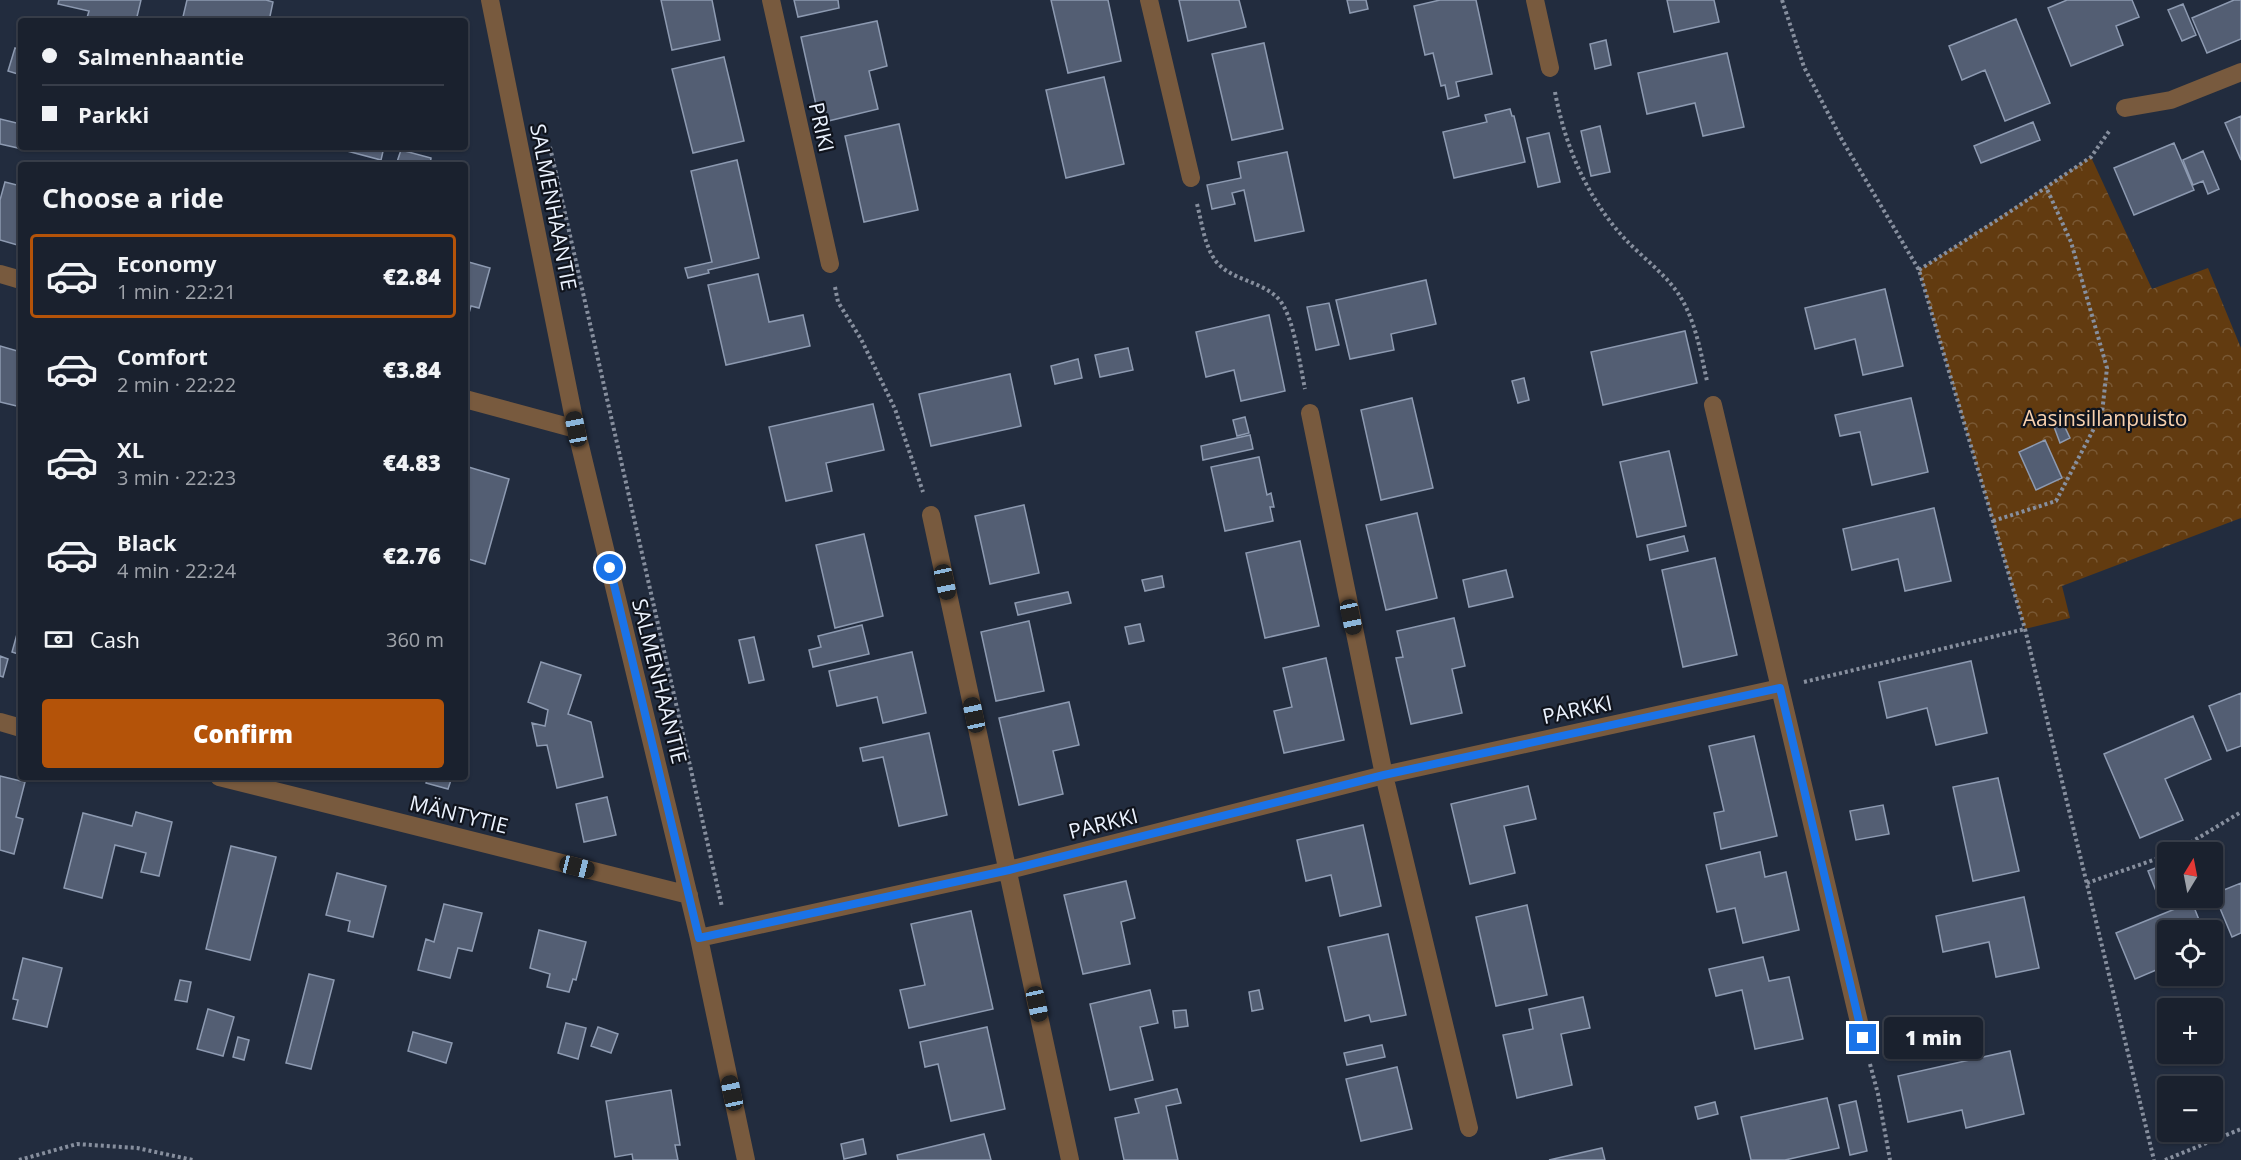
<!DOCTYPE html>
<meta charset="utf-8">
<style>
body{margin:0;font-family:"Open Sans",sans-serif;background:#232936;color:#f1f3f6;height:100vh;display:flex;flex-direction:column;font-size:22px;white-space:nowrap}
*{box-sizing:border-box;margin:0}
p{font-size:20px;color:#9fa3aa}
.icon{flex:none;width:33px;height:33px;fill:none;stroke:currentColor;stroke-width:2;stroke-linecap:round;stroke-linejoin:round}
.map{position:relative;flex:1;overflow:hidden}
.drawer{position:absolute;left:18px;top:162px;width:450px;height:618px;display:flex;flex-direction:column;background:#1a212e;border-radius:6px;box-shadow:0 2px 4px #0004,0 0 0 2px #383e4a}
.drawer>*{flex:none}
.top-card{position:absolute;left:18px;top:18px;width:450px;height:132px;border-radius:6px;box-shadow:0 2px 4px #0004,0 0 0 2px #383e4a;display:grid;align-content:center;height:132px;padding:0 24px;background:#1a212e}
.needle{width:39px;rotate:10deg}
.controls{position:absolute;left:2157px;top:842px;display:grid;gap:12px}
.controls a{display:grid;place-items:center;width:66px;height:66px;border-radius:6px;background:#1a212e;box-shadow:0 2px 4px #0004,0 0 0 2px #383e4a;font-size:30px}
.end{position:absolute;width:27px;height:27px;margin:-14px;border:8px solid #1a73e8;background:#fff;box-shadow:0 0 0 3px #fff}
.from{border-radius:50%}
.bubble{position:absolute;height:42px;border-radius:6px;background:#1a212e;box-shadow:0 2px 4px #0004,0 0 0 2px #383e4a;font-size:20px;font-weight:800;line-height:42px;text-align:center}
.car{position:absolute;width:18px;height:36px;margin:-18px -9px;border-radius:8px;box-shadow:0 0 4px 2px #0007;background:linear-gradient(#222 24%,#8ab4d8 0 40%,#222 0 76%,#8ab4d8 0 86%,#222 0)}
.top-card b{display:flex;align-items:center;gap:21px;height:57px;font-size:22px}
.top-card b+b{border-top:2px solid #383e4a}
.top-card i{width:15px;height:15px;background:#f1f3f6}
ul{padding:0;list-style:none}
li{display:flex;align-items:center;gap:18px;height:84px;margin:0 12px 9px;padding:0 12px;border:3px solid transparent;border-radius:6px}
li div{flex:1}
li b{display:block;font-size:22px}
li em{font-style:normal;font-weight:800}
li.on{border-color:#b45309}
li>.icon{width:54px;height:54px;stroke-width:1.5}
h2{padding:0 24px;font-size:27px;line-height:72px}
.pay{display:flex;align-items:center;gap:15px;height:66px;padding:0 24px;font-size:22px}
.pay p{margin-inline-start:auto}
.primary-button{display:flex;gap:12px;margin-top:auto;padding:12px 24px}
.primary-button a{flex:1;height:69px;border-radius:6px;background:#b45309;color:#fff;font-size:24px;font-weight:800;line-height:69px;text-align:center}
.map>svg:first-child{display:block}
</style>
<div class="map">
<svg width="2241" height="1160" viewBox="0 0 2241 1160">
<defs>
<pattern id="park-crowns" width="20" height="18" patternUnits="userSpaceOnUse" patternTransform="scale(1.5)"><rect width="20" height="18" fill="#623b10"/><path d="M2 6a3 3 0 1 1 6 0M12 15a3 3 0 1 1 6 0" fill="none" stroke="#795834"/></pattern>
</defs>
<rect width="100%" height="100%" fill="#222c3e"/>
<!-- park -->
<path fill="url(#park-crowns)" d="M2091 157 2152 289 2208 268 2241 348V518L2062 586 2070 618 2025 629 1919 270Z"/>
<!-- building -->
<path fill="#535e73" stroke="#8d9ab1" stroke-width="1.5" d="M59 0H141L136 21H86L89 11 58 4Z
M187 0H266L273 2 269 21H182Z
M661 0H712L720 40 672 50Z
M794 0H838L839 8 798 17Z
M1051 0H1108L1121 61 1068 73Z
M1179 0H1239L1246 27 1188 41Z
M1347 0H1366L1368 9 1350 13Z
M1440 0H1476L1492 74 1456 82 1459 96 1448 99 1445 85 1441 86 1433 53 1425 55 1414 6Z
M1667 0H1714L1719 22 1674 32Z
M2067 0H2132L2139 17 2116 26 2123 45 2071 66 2048 8Z
M2241 0V39L2207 53 2192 18 2234 0Z
M2183 4 2196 35 2182 41 2168 10Z
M2016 19 2050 103 2005 121 1985 70 1962 80 1949 46Z
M877 21 887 66 869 71 878 109 820 123 801 37Z
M1606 40 1611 65 1595 69 1590 44Z
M1264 43 1283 129 1232 140 1212 54Z
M15 48 21 50V75L8 71Z
M1727 53 1744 127 1703 136 1695 103 1647 114 1638 73Z
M724 57 744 141 693 153 672 69Z
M1104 77 1124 164 1066 178 1046 90Z
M1510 109 1512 116H1514L1525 162 1454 178 1443 132 1487 122 1485 115Z
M2241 116V160L2225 123Z
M0 119 21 124V147L18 146V148L0 144Z
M2033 122 2040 140 1981 163 1974 146Z
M899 124 918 210 864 222 845 136Z
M1600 126 1610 172 1591 176 1581 131Z
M1549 133 1560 182 1538 187 1527 138Z
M2174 143 2194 190 2134 215 2114 168Z
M332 147H384L381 160Z
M401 150 431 158 430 165H408L397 162Z
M2203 151 2219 189 2208 194 2203 181 2193 185 2183 160Z
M1287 152 1304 231 1255 241 1244 190 1232 193 1235 204 1212 209 1207 185 1241 178 1238 162Z
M737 160 759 258 708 270 709 273 688 278 685 268 712 262 691 171Z
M5 182 21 186V246L0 240V200Z
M465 261 490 268 479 308 471 306 465 327Z
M758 274 769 322 803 315 810 346 726 365 708 285Z
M1426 280 1436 324 1391 334 1394 350 1350 359 1336 300Z
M1885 289 1903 366 1863 375 1855 339 1815 349 1805 308Z
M1329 303 1339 345 1316 350 1307 307Z
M1269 315 1285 391 1241 401 1234 370 1206 377 1196 332Z
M1685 331 1697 383 1603 405 1591 352Z
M0 346 21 352V407L0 402Z
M1128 348 1133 370 1100 377 1095 355Z
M1078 359 1082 378 1055 384 1051 366Z
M1010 374 1021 426 931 446 919 394Z
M1524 378 1529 400 1518 403 1512 381Z
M1412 398 1433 488 1381 500 1361 410Z
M1911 398 1928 472 1872 485 1860 432 1840 436 1835 415Z
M873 404 884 450 826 463 832 491 786 501 769 427Z
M1245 417 1249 433 1237 436 1233 420Z
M2062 421 2070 438 2060 443 2053 424Z
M1250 435 1253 449 1203 460 1201 446Z
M2045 440 2062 478 2036 490 2019 452Z
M1669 451 1686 526 1637 537 1620 462Z
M1259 457 1267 495 1271 493 1274 507H1270L1273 521 1225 531 1211 467Z
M465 466 509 479 485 564 465 558Z
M1024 505 1039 573 990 584 975 516Z
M1934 508 1951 581 1905 591 1898 559 1852 570 1843 529Z
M1417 513 1437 598 1386 610 1366 525Z
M864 534 883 616 835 628 816 545Z
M1684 536 1688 551 1650 560 1647 545Z
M1300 541 1319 626 1265 638 1246 553Z
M1715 558 1737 655 1683 667 1662 570Z
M1506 570 1513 597 1469 607 1463 580Z
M1162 576 1164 587 1145 591 1142 580Z
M1068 592 1071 603 1018 615 1015 603Z
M1454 618 1465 666 1452 669 1462 713 1411 724 1396 658 1403 657 1397 631Z
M21 620V655L12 652Z
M1029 621 1044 691 996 701 981 632Z
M1140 624 1144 641 1129 644 1125 627Z
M862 625 869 654 813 667 809 650 821 647 818 636Z
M754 637 764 680 749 683 739 640Z
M912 652 926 713 883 723 877 697 837 706 829 671Z
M0 656 8 659 3 677 0 676Z
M1326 658 1344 740 1284 753 1274 711 1292 707 1283 668Z
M1971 661 1987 733 1936 745 1927 708 1887 718 1879 682Z
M541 662 581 675 568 714 591 722 603 777 557 788 547 745 537 746 532 723 545 726 548 710 528 702Z
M2241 693V746L2227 751 2209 706Z
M1069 702 1079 745 1053 751 1063 794 1019 805 999 718Z
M2193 716 2211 759 2165 779 2183 820 2140 838 2104 754Z
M929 733 947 815 899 826 883 757 863 761 860 748Z
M1754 736 1777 836 1721 849 1714 813 1724 811 1709 746Z
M0 776 25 782 16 817 23 819 14 854 0 850Z
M428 777H452L448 789 426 783Z
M1998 778 2019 871 1973 881 1953 787Z
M1528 786 1536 819 1504 826 1515 873 1470 884 1451 804Z
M607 797 616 835 584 842 576 804Z
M1883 805 1889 834 1856 840 1850 811Z
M136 812 172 822 159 876 141 872 146 853 115 845 102 898 64 888 83 813 132 826Z
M1363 825 1381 906 1340 916 1331 875 1306 881 1297 840Z
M231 846 276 857 250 960 206 949Z
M1760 852 1765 877 1786 872 1799 930 1743 943 1735 908 1717 912 1706 865Z
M2168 863V892L2158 896 2148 871Z
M337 873 386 886 373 937 348 931 350 921 326 915Z
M1126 881 1135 918 1121 922 1130 964 1083 974 1064 895Z
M2241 883V933L2232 937 2214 894Z
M2024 897 2039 968 1996 977 1989 942 1943 952 1936 916Z
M2192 902 2203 930H2168V965L2135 979 2116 933Z
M444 904 482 913 472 951 458 948 450 978 418 970 426 939 434 942Z
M1527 905 1547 995 1496 1006 1476 917Z
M971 911 993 1009 909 1028 900 990 925 985 911 924Z
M539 930 586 942 576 980 573 979 569 992 547 987 550 974 530 968Z
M1388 934 1406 1015 1371 1022 1369 1015 1345 1021 1328 947Z
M1763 957 1769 981 1789 977 1803 1039 1755 1049 1742 990 1716 996 1709 969Z
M23 958 62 968 47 1027 13 1019 18 1000 13 999Z
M309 974 334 980 311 1069 286 1063Z
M180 980 191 982 187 1002 175 1000Z
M1150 990 1158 1023 1140 1027 1153 1080 1110 1090 1090 1004Z
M1259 990 1263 1009 1252 1011 1249 992Z
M1583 997 1590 1028 1561 1034 1572 1085 1517 1098 1503 1035 1533 1029 1529 1009Z
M208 1009 234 1017 223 1056 197 1049Z
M1186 1010 1188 1026 1175 1028 1173 1011Z
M566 1023 586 1028 578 1059 558 1053Z
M598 1027 618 1034 611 1053 591 1046Z
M987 1027 1005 1109 951 1121 938 1064 925 1067 920 1042Z
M413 1032 452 1043 446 1063 408 1051Z
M238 1037 249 1040 244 1060 233 1057Z
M1382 1045 1385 1057 1347 1065 1344 1053Z
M2010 1051 2024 1114 1966 1128 1962 1110 1908 1122 1898 1076Z
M1397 1067 1412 1129 1361 1141 1346 1079Z
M1177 1089 1181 1103 1166 1106 1178 1160H1124L1115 1118 1139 1113 1135 1099Z
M671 1090 680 1145H675L678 1160H633L632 1154 615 1157 606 1101Z
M1827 1098 1839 1148 1785 1160H1751L1741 1117Z
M1856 1101 1867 1151 1850 1155 1839 1105Z
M1715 1102 1718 1114 1698 1119 1695 1107Z
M984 1134 991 1160H898L897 1155Z
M863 1139 866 1154 844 1159 841 1144Z
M1602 1148 1605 1160H1549Z"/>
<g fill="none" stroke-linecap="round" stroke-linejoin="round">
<!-- path -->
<path stroke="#878f9e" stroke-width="4" stroke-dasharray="3 3" stroke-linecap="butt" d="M1782 0 1804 67 1842 140 1919 270 2025 629 2154 1160
M1555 92C1565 146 1587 198 1625 239 1642 257 1669 277 1681 298 1696 323 1701 354 1707 381
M550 147 722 907
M1197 204C1202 223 1204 244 1215 260 1232 283 1268 280 1283 305 1295 326 1300 365 1305 389
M1919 270 2008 213 2091 157 2110 130
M835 287 838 302 861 339 895 409 923 492
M1993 521 2056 501 2102 413 2107 368 2071 242 2046 187
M1804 682 2025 629
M2175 852 2241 812
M2087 883 2168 855
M1870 1064 1878 1094 1890 1160
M19 1160 77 1144 137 1148 193 1160
M2165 1160 2241 1129"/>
<!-- street -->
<path stroke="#785a3e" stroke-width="18" d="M490 0 576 429 699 938 746 1160
M771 0 830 264
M1149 0 1191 178
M1535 0 1550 68
M2125 108 2171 100 2241 72
M0 274 21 280
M465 399 576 429
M1713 405 1863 1039
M1310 413 1384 775 1469 1128
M931 515 1070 1160
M0 722 21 728
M219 777 689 895
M699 938 1009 870 1384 775 1780 688"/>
</g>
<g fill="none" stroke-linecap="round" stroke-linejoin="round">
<!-- route -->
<path stroke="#1a73e8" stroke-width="8" d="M610 568 699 938 1009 870 1384 775 1780 688 1863 1038"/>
</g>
<g text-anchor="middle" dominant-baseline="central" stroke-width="4.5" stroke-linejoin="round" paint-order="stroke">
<!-- street labels -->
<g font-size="21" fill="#ecf3ff" stroke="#10141d">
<text transform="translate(822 127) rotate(77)">PRIKI</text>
<text transform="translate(554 207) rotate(79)">SALMENHAANTIE</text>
<text transform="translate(660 681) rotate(76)">SALMENHAANTIE</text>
<text transform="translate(1577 709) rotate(-12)">PARKKI</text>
<text transform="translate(459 814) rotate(14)">MÄNTYTIE</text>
<text transform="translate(1103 823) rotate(-14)">PARKKI</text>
</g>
<!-- park labels -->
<g font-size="21" fill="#f8d1ae" stroke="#10141d">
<text x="2105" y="418">Aasinsillanpuisto</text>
</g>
</g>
</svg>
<div class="controls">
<a><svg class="needle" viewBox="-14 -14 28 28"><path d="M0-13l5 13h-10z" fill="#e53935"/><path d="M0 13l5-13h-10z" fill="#9fa3aa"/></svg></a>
<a><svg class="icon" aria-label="locate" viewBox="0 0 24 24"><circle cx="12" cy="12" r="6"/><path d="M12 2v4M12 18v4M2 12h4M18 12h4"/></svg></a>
<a>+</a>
<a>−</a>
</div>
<i class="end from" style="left:610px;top:568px"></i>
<i class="end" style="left:1863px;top:1038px"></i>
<div class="bubble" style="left:1884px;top:1017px;width:99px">1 min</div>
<i class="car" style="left:576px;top:429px;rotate:349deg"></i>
<i class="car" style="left:945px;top:582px;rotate:168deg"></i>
<i class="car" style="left:1351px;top:617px;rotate:168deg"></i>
<i class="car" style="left:974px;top:715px;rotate:348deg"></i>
<i class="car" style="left:577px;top:867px;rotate:104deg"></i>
<i class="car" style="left:1037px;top:1004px;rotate:168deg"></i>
<i class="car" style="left:732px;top:1093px;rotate:348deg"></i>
<div class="top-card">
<b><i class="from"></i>Salmenhaantie</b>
<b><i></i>Parkki</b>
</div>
<section class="drawer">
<h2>Choose a ride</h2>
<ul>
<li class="on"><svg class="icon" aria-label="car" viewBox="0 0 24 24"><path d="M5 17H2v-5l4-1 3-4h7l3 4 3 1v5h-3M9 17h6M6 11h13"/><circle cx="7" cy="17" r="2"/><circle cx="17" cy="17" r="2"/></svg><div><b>Economy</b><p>1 min · 22:21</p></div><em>€2.84</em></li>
<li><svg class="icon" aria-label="car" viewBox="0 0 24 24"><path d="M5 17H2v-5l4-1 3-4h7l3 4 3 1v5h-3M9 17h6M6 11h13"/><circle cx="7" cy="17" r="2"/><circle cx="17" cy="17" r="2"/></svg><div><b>Comfort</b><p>2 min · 22:22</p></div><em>€3.84</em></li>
<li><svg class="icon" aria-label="car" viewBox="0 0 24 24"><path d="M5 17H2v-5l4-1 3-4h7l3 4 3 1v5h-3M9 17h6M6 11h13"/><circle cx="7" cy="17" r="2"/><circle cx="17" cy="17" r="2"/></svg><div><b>XL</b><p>3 min · 22:23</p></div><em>€4.83</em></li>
<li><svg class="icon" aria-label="car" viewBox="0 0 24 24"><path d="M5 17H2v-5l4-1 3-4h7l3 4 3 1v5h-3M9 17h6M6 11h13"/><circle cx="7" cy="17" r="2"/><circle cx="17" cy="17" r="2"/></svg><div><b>Black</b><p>4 min · 22:24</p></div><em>€2.76</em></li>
</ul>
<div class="pay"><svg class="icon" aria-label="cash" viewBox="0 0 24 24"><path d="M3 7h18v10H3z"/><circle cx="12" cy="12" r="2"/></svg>Cash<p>360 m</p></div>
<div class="primary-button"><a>Confirm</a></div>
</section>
</div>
